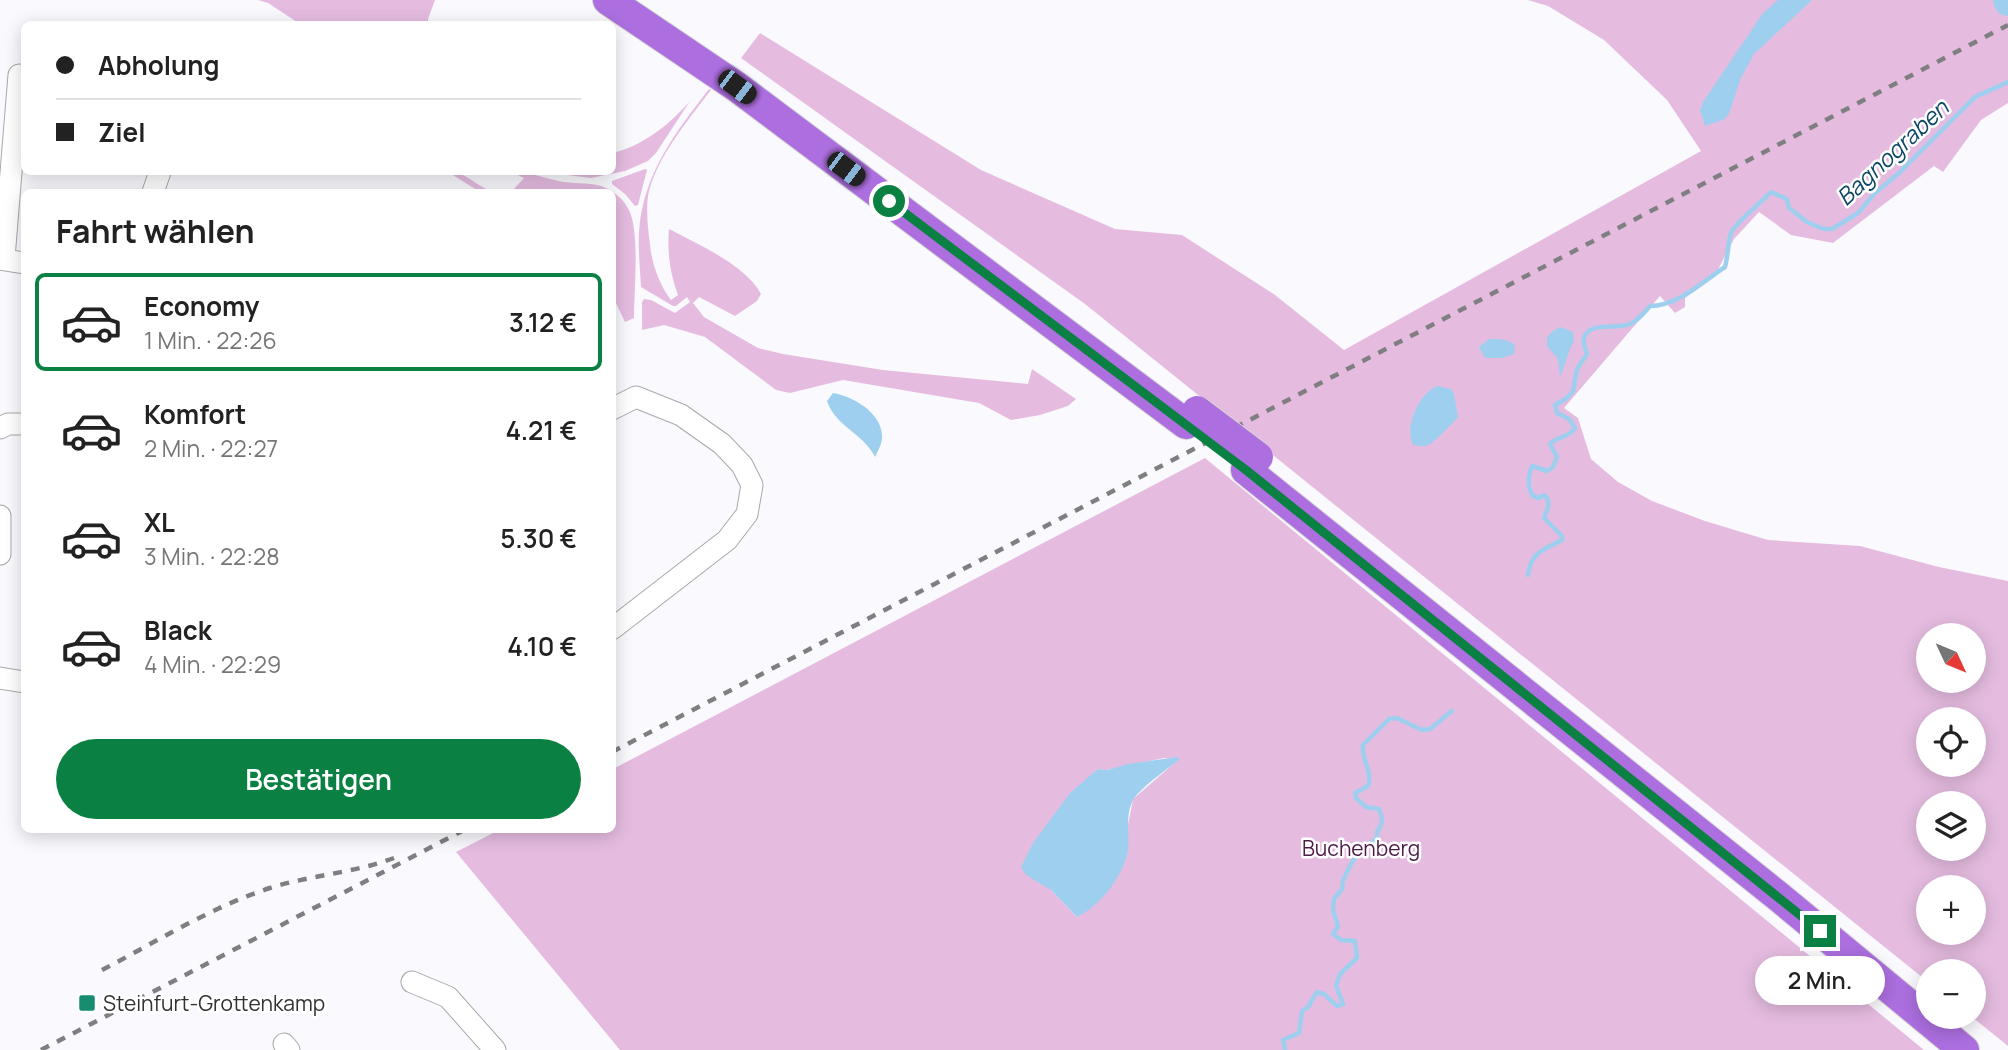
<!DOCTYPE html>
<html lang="de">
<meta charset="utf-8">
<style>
body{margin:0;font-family:Manrope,sans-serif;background:#f6f6f6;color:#222;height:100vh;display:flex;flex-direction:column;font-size:26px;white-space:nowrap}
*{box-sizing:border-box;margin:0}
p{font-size:23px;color:#767676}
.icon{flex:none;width:38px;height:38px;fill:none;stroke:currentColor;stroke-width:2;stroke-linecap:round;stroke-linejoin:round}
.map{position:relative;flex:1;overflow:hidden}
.panel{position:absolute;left:21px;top:189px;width:595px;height:644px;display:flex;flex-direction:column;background:#fff;border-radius:10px;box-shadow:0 4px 18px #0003}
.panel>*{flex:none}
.banner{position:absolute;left:21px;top:21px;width:595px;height:154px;border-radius:10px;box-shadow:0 4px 18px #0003;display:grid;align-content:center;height:154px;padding:0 35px;background:#fff}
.needle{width:46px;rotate:134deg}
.fabs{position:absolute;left:1916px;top:623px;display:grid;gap:14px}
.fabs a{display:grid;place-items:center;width:70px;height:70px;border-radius:50%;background:#fff;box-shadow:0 4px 18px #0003;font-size:35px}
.end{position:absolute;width:32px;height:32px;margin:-16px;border:9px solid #0b8043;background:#fff;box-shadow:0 0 0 4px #fff}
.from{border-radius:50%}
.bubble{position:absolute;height:49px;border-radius:24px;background:#fff;box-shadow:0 4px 18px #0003;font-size:23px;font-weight:600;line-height:49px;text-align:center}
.car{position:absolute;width:21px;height:42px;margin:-21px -10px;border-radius:9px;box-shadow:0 0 5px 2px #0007;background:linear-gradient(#222 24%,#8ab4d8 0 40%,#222 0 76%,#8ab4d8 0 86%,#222 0)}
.banner b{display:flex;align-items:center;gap:24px;height:66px;font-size:26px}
.banner b+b{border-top:2px solid #e0e0e0}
.banner i{width:18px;height:18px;background:#222}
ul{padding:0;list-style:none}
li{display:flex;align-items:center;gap:21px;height:98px;margin:0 14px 10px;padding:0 21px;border:4px solid transparent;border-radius:10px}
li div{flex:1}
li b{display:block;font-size:26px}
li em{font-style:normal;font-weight:600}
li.active{border-color:#0b8043}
li>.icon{width:63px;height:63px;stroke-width:1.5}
h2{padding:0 35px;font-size:32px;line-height:84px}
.action{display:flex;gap:14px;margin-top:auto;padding:14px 35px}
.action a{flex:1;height:80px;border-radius:42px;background:#0b8043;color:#fff;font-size:28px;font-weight:600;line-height:80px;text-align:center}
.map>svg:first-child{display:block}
</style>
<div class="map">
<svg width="2008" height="1050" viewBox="0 0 2008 1050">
<rect width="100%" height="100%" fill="#fafafe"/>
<!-- green -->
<path fill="#e5bce0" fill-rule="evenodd" d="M258 0H435L428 19V24H300L268 3Z
M1528 0H2008V103L1981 120 1943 172 1934 166 1833 243 1791 235 1759 212 1734 239 1714 277 1685 298V307L1675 313 1660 296 1564 408 1578 418 1591 459 1618 482 1652 501 1705 521 1768 540 1860 546 1939 567 2008 581V1046L1972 1017H1974V971H1928V982L1085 304 741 58 760 33 981 170 1115 229 1182 235 1275 295 1344 350 1701 151 1667 100 1604 40 1548 6ZM1928 635H1974V681H1928ZM1928 719H1974V765H1928ZM1928 803H1974V849H1928ZM1928 887H1974V933H1928Z
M709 89 711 90C689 119 655 159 648 196 646 212 648 229 650 245 652 264 659 284 671 300L678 295C670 273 667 253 669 229 697 244 746 265 761 294L757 301 735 316 699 297 693 303 704 317 758 348 783 354 883 370 1028 384 1032 369 1076 399 1068 406 1040 415 1011 420 979 403 843 380 790 393 776 390 705 337 664 325 642 330V302L644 299 651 300 675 313 690 302 687 297 676 306H673L641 287C640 269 638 250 639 232 643 174 675 133 709 89Z
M690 101 656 153 648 161 625 171 591 178 544 172H612L613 153C644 145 669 125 690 101Z
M645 169 647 170 638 205 635 206 625 194 612 184V181Z
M448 172C467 171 478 189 496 192H480Z
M511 172C529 171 546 179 564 182 578 184 593 182 606 188 616 193 624 200 629 210 640 232 634 292 634 318L625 322 613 297 612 192H511L524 178Z
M1205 458 1924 1050H620L456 852 499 830H612L613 769ZM1164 758 1179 759 1133 799 1127 830 1128 849 1077 917 1051 890 1070 793 1099 769 1106 770Z"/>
<!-- water -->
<path fill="#9fcfef" d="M1778 0H1812L1754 54 1740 80 1729 114 1723 120 1705 126 1700 110 1703 102 1763 13Z
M1561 327 1573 332 1574 341C1567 353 1566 364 1560 377L1558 359 1547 346V337L1553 331Z
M1489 339C1498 339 1508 339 1515 345L1514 354 1502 358H1485L1479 347Z
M1438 386 1451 389 1454 394 1458 417C1454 422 1432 445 1426 446 1422 447 1417 445 1413 445 1404 427 1419 392 1438 386Z
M833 393C852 396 881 412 882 435 883 442 878 451 875 457 864 434 835 426 827 401Z
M1177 757 1180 759C1168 769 1138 789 1132 802 1125 819 1130 834 1128 850 1123 877 1101 905 1077 917L1051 890 1026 875 1021 867 1033 843 1070 793 1093 773 1099 769 1107 770 1128 764Z"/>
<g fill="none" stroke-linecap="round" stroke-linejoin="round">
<!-- stream -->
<path stroke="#9fcfef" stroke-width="4.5" d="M1528 575C1531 552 1543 550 1562 540V536L1544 518C1547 510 1552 502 1544 495L1539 498 1533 496C1527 487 1528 476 1532 466L1547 471 1553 467 1557 457 1550 444C1558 436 1567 439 1575 428L1569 419 1557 413 1555 405 1567 398 1573 391 1577 369 1587 354C1586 349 1582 343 1584 338 1589 321 1616 330 1630 324 1639 320 1644 313 1650 306 1678 306 1702 282 1725 267 1728 256 1728 243 1731 233 1734 224 1762 202 1771 192L1787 199 1789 208 1807 222 1824 229H1832L1858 213 1875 193 1899 173 1975 97 2008 82
M1285 1050 1283 1040 1299 1033 1302 1011 1308 1007 1317 992 1324 994 1337 1006 1343 1004 1336 986 1340 974 1357 958 1355 941 1341 940 1333 934 1338 926 1333 910 1334 899 1342 889 1343 880 1352 862 1363 848 1377 838V832C1383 823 1383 819 1379 809L1366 807 1356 798 1355 793 1368 786C1373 771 1361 760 1363 745L1389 719 1397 718 1422 730 1430 729 1452 711"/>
<!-- river -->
<path stroke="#9fcfef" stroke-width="28" d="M2007 0 2008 2"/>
<!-- minor casing -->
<g stroke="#a9a9ad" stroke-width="23">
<path id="minor" d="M153 192 160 172
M4 258 19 75
M0 259 24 263
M612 409 636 397 681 415 722 444 742 465 752 485 747 514 727 540 612 629
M0 428 8 424H24
M0 516V554
M0 678 24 682
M412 982 448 997 495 1050
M284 1044 289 1050"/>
</g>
<!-- highway casing -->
<g stroke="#d6d6d6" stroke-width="32">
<path id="highway" d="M608 0 737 87 1186 424
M1246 470 1779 897 1964 1050"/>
</g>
<!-- minor -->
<use href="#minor" stroke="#fff" stroke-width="21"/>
<!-- highway -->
<use href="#highway" stroke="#ad6fe0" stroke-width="30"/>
<!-- rail -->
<path stroke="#7f7f81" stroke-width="4.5" stroke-dasharray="9 9" stroke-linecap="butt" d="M612 752 2008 25
M102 970C156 942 211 907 270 888 311 875 354 873 394 858
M41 1050 464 830"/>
<!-- highway-bridge casing -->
<g stroke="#d6d6d6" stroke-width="32" stroke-linecap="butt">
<path id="highway-bridge" d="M1197 411 1258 457"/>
</g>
<!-- highway-bridge -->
<use href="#highway-bridge" stroke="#ad6fe0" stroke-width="30"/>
</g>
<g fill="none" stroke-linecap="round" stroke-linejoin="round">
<!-- route -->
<path stroke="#0b8043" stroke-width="9" d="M889 201 1246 470 1820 931"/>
</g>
<!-- markers -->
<rect fill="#178d6f" stroke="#fff" stroke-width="2.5" x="78" y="994" width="18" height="18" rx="3.5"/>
<g text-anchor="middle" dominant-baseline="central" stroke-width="5" stroke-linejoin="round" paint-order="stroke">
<!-- park labels -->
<g font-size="21" fill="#4d1b49" stroke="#fff">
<text x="1361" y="848">Buchenberg</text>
</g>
<!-- poi labels -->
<g font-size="21" fill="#323233" stroke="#fff" text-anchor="start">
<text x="103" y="1003">Steinfurt-Grottenkamp</text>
</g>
<!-- water labels -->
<g font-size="23" font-style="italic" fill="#0d4867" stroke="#fff">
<text transform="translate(1892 152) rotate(-43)">Bagnograben</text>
</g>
</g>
</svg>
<div class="fabs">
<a><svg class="needle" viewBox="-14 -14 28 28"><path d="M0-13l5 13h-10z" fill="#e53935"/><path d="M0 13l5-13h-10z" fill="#767676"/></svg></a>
<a><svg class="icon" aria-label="locate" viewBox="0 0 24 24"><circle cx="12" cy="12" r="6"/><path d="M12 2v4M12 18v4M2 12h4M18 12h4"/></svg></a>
<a><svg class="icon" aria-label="layers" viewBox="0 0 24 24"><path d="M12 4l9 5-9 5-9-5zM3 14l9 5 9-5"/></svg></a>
<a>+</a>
<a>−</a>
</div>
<i class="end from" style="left:889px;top:201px"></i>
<i class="end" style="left:1820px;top:931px"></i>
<div class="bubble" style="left:1755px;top:956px;width:130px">2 Min.</div>
<i class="car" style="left:737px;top:87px;rotate:127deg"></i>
<i class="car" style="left:846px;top:169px;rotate:127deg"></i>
<div class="banner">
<b><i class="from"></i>Abholung</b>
<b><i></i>Ziel</b>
</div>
<section class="panel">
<h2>Fahrt wählen</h2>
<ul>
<li class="active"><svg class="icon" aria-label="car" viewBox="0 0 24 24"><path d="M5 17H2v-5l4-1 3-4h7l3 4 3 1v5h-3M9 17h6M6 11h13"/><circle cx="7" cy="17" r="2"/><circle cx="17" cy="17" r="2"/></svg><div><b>Economy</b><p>1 Min. · 22:26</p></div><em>3.12 €</em></li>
<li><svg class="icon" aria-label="car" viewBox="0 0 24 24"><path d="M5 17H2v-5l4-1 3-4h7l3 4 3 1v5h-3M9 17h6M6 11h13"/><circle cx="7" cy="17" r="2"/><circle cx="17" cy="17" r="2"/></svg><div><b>Komfort</b><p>2 Min. · 22:27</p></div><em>4.21 €</em></li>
<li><svg class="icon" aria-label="car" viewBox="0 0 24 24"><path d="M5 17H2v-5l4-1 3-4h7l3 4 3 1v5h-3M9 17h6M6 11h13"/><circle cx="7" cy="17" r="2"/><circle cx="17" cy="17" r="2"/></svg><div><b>XL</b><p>3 Min. · 22:28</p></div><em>5.30 €</em></li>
<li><svg class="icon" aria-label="car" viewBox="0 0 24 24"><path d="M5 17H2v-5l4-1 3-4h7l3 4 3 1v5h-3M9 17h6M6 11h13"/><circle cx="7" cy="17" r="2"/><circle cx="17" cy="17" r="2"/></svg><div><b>Black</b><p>4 Min. · 22:29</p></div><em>4.10 €</em></li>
</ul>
<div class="action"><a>Bestätigen</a></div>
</section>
</div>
